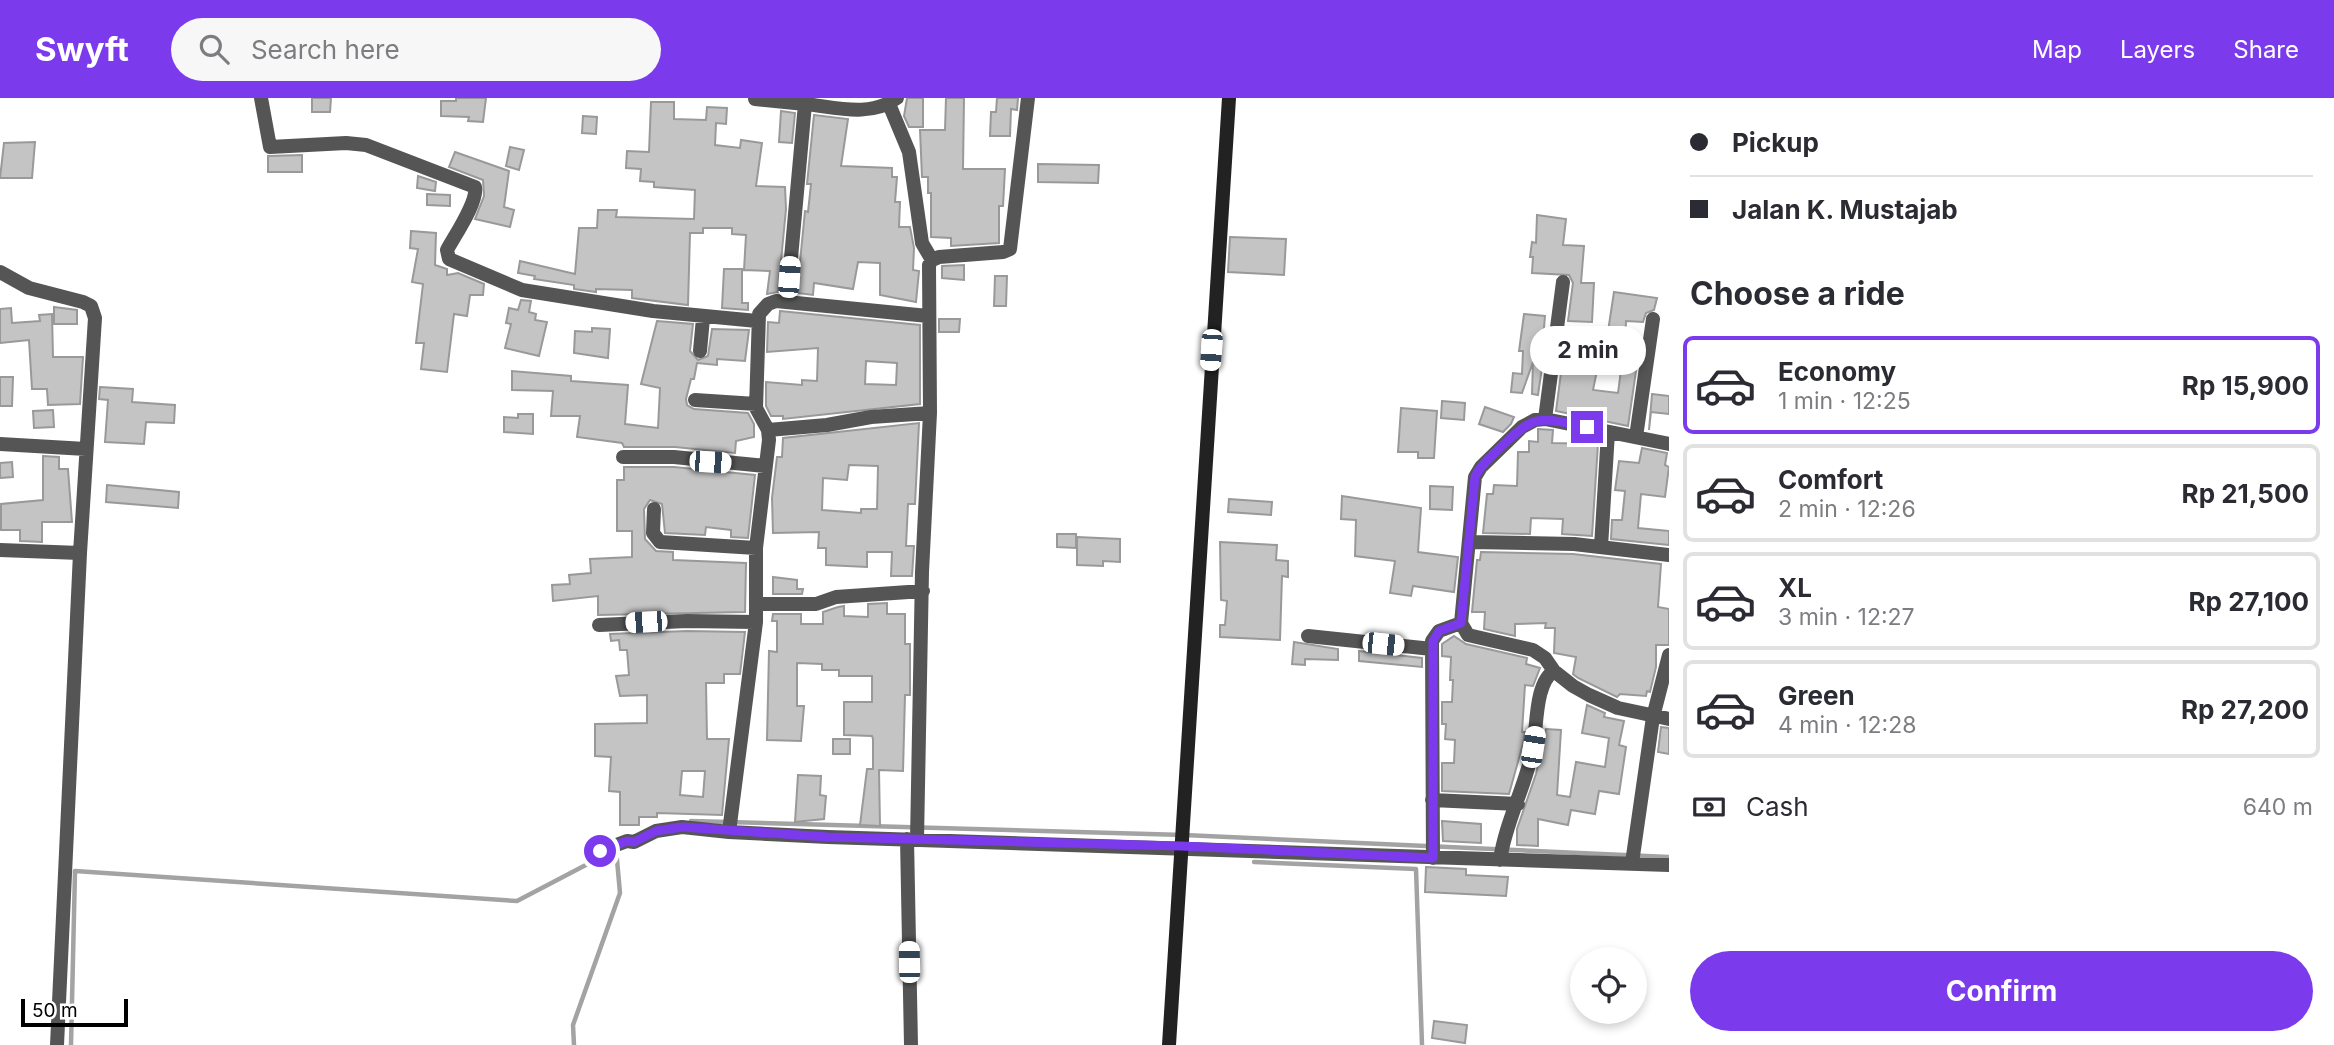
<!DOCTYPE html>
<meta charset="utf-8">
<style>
body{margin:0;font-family:Inter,sans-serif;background:#f7f7f7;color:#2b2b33;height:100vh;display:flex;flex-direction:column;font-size:26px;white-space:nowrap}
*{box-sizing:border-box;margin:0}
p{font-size:23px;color:#7c7c81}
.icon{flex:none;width:38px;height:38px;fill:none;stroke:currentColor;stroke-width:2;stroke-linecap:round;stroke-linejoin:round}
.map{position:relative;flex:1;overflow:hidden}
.details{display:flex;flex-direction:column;background:#fff;width:665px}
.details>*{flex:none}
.banner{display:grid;align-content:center;height:154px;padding:0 21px;background:#fff}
.buttons{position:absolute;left:1570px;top:849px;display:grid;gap:14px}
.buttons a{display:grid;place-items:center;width:77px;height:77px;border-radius:50%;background:#fff;box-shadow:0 4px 10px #0003;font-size:35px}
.scale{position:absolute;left:21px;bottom:18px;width:107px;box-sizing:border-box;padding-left:7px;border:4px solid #000;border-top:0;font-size:19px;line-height:24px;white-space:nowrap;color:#000;-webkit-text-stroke:5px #fff;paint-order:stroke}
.end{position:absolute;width:32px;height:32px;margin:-16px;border:9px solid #7c3aed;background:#fff;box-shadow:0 0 0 4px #fff}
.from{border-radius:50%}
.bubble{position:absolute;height:49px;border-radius:24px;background:#fff;box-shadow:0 4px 10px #0003;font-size:23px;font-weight:700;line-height:49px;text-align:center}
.car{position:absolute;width:21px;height:42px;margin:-21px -10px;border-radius:9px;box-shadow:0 0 5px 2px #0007;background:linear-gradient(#fff 24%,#345 0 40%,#fff 0 76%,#345 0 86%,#fff 0)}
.banner b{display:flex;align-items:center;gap:24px;height:66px;font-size:26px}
.banner b+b{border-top:2px solid #e1e1e2}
.banner i{width:18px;height:18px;background:#2b2b33}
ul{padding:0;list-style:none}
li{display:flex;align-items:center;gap:21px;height:98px;margin:0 14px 10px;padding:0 7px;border:4px solid #e1e1e2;border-radius:10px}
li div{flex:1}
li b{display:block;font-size:26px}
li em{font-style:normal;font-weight:700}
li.on{border-color:#7c3aed}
li>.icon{width:63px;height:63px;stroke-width:1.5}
h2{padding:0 21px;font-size:32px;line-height:84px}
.pay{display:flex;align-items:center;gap:18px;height:77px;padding:0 21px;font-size:26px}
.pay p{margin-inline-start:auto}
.button{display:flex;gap:14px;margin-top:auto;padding:14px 21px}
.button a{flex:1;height:80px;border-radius:42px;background:#7c3aed;color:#fff;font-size:28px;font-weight:700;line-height:80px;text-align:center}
header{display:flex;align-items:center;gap:42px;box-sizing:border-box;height:98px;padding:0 35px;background:#7c3aed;color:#fff}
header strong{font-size:33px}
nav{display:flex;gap:38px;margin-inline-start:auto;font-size:24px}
.search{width:490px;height:63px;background:#f7f7f7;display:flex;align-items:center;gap:18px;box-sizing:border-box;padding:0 24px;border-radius:38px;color:#7c7c81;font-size:26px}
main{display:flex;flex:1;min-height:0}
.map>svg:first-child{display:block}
</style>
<header>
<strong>Swyft</strong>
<div class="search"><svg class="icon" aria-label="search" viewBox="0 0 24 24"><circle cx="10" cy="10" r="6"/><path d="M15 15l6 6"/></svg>Search here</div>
<nav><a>Map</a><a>Layers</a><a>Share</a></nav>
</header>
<main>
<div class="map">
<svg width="1669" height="947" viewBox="0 0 1669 947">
<rect width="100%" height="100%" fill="#fff"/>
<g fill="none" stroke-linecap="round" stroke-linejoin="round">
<!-- stream -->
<path stroke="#a3a3a3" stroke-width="4.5" d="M691 723 1184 737 1669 759
M1254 764 1416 771 1422 947
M71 947 75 773 517 803 603 758
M574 947 573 927 620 795 616 751"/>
</g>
<!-- building -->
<path fill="#c4c4c4" stroke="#999" stroke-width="2" fill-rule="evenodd" d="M312 0H331L330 14H312Z
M456 0H486L483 24 468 23 469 19 441 18V3H456Z
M907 0H923V29H909L904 18Z
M946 0H964L963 71H1005L1003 108H999V145L951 148V140L931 139V95H928V79H922L920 32H945Z
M997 0H1018L1017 12 1011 11 1010 38H990L991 14H996Z
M651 4H674V21L706 22 707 9 727 10 726 26 716 25 715 47 740 50 741 42 762 45 756 88 785 89 786 111 778 194 767 196 770 173 744 172 746 137 732 136V130H703V135H690L688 207 632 200V192L596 191V194L574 191V187L534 181 535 178 518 175 520 163 575 176 579 130H597L598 112H617L616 119 694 121 695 92 654 89V84L640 83 641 71 626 70 627 53 649 54Z
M781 13 795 15 792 45 779 44Z
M814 17 848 21 841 68 892 70V79H897L895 104H900L899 129H910L914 150 913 172 919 173 916 204 880 197V165L858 164 853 191 814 185 813 197 797 195 805 113 808 114 811 86H807Z
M583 18 597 19 596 36 582 35Z
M35 44 32 80H0L4 45Z
M510 49 524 52 519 72 506 68Z
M455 54 509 73 504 109 514 112 510 129 475 121 484 98 483 82 449 69Z
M302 57V74H268V58Z
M1038 66 1099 67 1098 85 1038 84Z
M418 78 436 84 435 93 417 90Z
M427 96 450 97V108L427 107Z
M1537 117 1566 121 1563 147 1584 148 1581 185H1594L1592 224 1568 223 1573 185 1569 177 1532 175 1533 159H1530L1532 144 1536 145Z
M411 133 436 135 435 167 447 171V177L458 175 484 186 483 197H470L467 218 454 216 447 274 421 271 424 245H416L423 186 412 184 418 151 410 150Z
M1230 139 1286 141 1284 177 1228 174Z
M964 167V182L942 180V168Z
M724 171H742V205H748V212L722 210Z
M995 178H1007L1006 208H994Z
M1614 194 1657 200 1654 212 1646 215 1643 224 1626 223 1625 254 1605 253Z
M521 202 531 203 529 214 536 216 535 222 547 224 539 258 505 250 511 226 506 225 509 210 518 212Z
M54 209 77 212V226H54Z
M11 210 12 225 40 223 39 217 52 216 53 259H83L80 306 48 307 47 291H32L29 242 0 245V211Z
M780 213 920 227V306L783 321V318H771L766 308V284L802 287V282L817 283 818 250 767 254 768 224 779 225ZM866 263 897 265 896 287 865 286Z
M1524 216 1545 218 1543 242H1546L1538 297 1532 296 1533 264 1522 295 1511 294 1513 275 1522 276 1523 253H1519Z
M939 221H960L959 234H939Z
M657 223 693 226 690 253 698 262 708 258 712 231 749 232 745 263 717 261V267L697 265 694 281H691L686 301 687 307 694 311 748 315 754 326V339L736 343 735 355 675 349H624L622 345 577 339 580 318H551L553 293 512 292V273L571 278V283L628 287 625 326 658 330 660 290 641 286Z
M592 230 610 231 608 260 574 255 575 233 592 234Z
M1564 252 1600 258 1593 292 1618 295 1621 272 1636 273 1628 328 1556 313Z
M0 279H13L12 308H0Z
M100 289 133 291 132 304 175 307 174 325 146 324 144 346 105 344 108 302 99 301Z
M1652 296 1669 298V316L1651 314 1649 332Z
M1442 303 1465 305 1464 322 1441 320Z
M1485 309 1514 319 1511 326 1503 334 1479 326Z
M1401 310 1437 313 1434 360H1418V354H1398Z
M53 312 54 329 34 330 33 313Z
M518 316H533V336L504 334V319L518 320Z
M919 325 915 406H908L906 448H914L912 478H891L892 454H867V469L826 467V450H818L819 434 773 435 772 400 777 359H782L783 340ZM849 367 878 368 877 411H861V415L822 412 823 380 847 382Z
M1538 331 1553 332 1552 345 1598 346 1592 438 1562 436 1563 421 1531 420 1530 436 1483 435 1487 396H1493L1494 387 1517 388 1518 354H1529V343L1538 344Z
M1642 350 1667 355 1665 367 1669 369 1665 399 1641 396 1638 430 1669 433V447L1611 441 1612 422H1622L1625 393 1615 392 1619 363 1639 365Z
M43 358 59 359V371H68L72 424H42V444L20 443V432H1V406L43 402Z
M12 364 13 379 0 380V365Z
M624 369H674L755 377 748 440 731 439V432L706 429 705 437 665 435 662 406 650 402 644 411 645 441 656 453 673 454V462L746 465 745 514 598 517V498L553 503 552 487 570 486 569 477 591 475 590 461 632 459V433H617V382H624Z
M107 387 179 394 178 410 106 404Z
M1430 388 1453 389 1452 412 1430 411Z
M1342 398 1421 410 1418 454 1458 459 1454 494 1413 488 1411 498 1390 495 1395 463 1355 458 1356 422 1341 421Z
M1229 401 1272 404 1271 417 1228 414Z
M1057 436H1076V450L1057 449Z
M1077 439 1120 441V464L1103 463V468L1077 467Z
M1220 444 1277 447 1276 462 1288 463V479L1282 478 1280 542 1220 539V527H1225L1227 503 1221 502Z
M1481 454 1573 456 1661 466 1658 509 1669 511V547H1656V569L1650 594 1647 593 1646 598 1620 596 1617 599 1578 580 1573 576 1576 559 1554 555 1555 530H1545L1546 525 1515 526V538L1484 531 1485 514H1472L1477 462H1480Z
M773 479 797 482V491H803L802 496H773Z
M887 505V516H905V546H910V597H905L903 673 879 672 880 728 860 727 867 671H873V641L872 638 844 637V604H872V578H839V572H822V566L797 565V608H804L801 643 767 642 769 553 777 554V523H772L773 516H801V526H823V514L838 509 844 508V518L868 519V506Z
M687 533 745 534 740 576H724V585H706L707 641H729L722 717 657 715V719H639V727H620V694L609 693 611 659 595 658V626L647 625V597L620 598 616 578 629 577 627 552H620L619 542 611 543 610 536ZM682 673H705L703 699 680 697Z
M1454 538 1466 546 1527 560 1526 566 1540 570 1533 588 1525 587 1522 634H1525L1524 642 1509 696 1442 693V665H1454L1455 642 1445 641 1446 626H1442V604H1452L1453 582H1450L1451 559 1442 558V546Z
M1294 544 1338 551V562L1305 561V567L1292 566Z
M1359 553 1422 560V569L1359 563Z
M1587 607 1605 615 1604 619 1624 623 1619 647 1626 649 1619 696 1599 693 1595 716 1571 712 1568 727 1538 721V748L1517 747V731L1536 676 1546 631 1561 632 1557 697 1570 699 1576 664 1605 669 1609 640 1582 635Z
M1661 629 1669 630V656L1658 654Z
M833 641H850V656H833Z
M798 677 821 678 820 697 826 698 824 721 795 724Z
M1442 723 1481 726V745L1443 743Z
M1426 769 1466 771V777L1508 779 1506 798 1425 794Z
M1434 923 1467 927 1465 945 1432 940Z"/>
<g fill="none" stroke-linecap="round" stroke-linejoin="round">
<!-- street -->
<path stroke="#555" stroke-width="14" d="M261 0 270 49 346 45 366 47 475 89C478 104 455 137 447 152L449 161 522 192 653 213 757 223
M755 1 805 6 806 0
M889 6 909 54 922 145 932 162
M0 174 29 190 83 204 91 208 95 220 80 455 57 947
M787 204 805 6C835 9 870 20 897 0
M700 253 703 220
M695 302 756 306
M1545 321 1563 184
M768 332 827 327 871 319 930 315
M1636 339 1653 221
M0 346 86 351
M1669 346 1545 321 1535 322 1522 329 1481 369 1475 379 1461 525 1468 537 1533 552 1545 560 1554 573 1573 588 1589 597 1618 610 1669 621
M623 359H674L765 368
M654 411 653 435 660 444 756 450
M1471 444 1574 446 1669 457
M1601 449 1608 334
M0 452 80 455
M758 506H816L836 499 923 493
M599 527 687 523 756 524
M1308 538 1432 551
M1432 702 1518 706
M729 734 756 524V450L769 342 768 332 756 310 759 216 768 206 776 203 928 218
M907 741 911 947
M917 742 922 474 930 315 929 167 932 162 939 159 1003 154 1010 151 1028 0
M600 753 627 743 634 744 656 733 682 729 729 734 828 739 1669 767
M1433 760 1432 543 1439 533 1461 525
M1500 762C1506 721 1528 685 1534 643 1537 624 1536 584 1554 573
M1632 765 1653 619 1669 557"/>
<!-- secondary -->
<path stroke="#222" stroke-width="14" d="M1169 947 1229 0"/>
</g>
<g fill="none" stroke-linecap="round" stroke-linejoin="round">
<!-- route -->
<path stroke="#7c3aed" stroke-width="9" d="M600 753 627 743 634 744 656 733 682 729 828 739 1181 748 1433 760V543L1439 533 1461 525 1475 379C1480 367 1491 359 1500 350 1536 314 1540 320 1587 329"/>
</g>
</svg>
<div class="buttons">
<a><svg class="icon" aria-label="locate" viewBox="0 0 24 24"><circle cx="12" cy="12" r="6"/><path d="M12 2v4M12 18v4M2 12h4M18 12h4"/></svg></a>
</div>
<div class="scale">50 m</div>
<i class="end from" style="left:600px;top:753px"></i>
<i class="end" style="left:1587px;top:329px"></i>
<div class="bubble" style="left:1530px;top:228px;width:116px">2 min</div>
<i class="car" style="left:789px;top:179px;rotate:4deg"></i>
<i class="car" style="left:1211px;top:252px;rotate:184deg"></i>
<i class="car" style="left:710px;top:364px;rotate:94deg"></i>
<i class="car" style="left:646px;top:524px;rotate:267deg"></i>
<i class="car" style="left:1383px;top:546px;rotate:96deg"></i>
<i class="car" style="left:1533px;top:649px;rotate:9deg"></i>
<i class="car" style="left:909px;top:864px;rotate:359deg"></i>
</div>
<section class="details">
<div class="banner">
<b><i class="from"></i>Pickup</b>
<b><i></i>Jalan K. Mustajab</b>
</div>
<h2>Choose a ride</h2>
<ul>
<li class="on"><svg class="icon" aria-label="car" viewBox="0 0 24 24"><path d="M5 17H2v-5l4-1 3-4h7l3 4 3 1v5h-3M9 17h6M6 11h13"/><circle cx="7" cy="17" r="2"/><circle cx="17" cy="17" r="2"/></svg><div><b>Economy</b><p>1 min · 12:25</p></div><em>Rp 15,900</em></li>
<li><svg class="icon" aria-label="car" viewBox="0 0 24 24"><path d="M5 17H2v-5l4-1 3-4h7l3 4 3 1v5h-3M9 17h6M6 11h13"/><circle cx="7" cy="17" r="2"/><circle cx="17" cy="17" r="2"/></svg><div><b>Comfort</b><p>2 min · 12:26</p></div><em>Rp 21,500</em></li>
<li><svg class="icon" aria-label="car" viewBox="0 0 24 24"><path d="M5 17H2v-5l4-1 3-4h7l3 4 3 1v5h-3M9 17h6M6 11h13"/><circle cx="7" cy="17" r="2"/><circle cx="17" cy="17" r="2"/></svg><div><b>XL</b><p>3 min · 12:27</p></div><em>Rp 27,100</em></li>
<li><svg class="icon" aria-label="car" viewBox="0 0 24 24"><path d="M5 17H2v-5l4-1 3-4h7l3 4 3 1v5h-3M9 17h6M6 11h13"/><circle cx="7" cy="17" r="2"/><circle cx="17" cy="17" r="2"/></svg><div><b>Green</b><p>4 min · 12:28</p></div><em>Rp 27,200</em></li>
</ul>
<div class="pay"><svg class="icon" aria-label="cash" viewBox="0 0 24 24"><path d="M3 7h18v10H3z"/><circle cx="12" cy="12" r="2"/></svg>Cash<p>640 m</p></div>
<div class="button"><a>Confirm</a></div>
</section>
</main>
